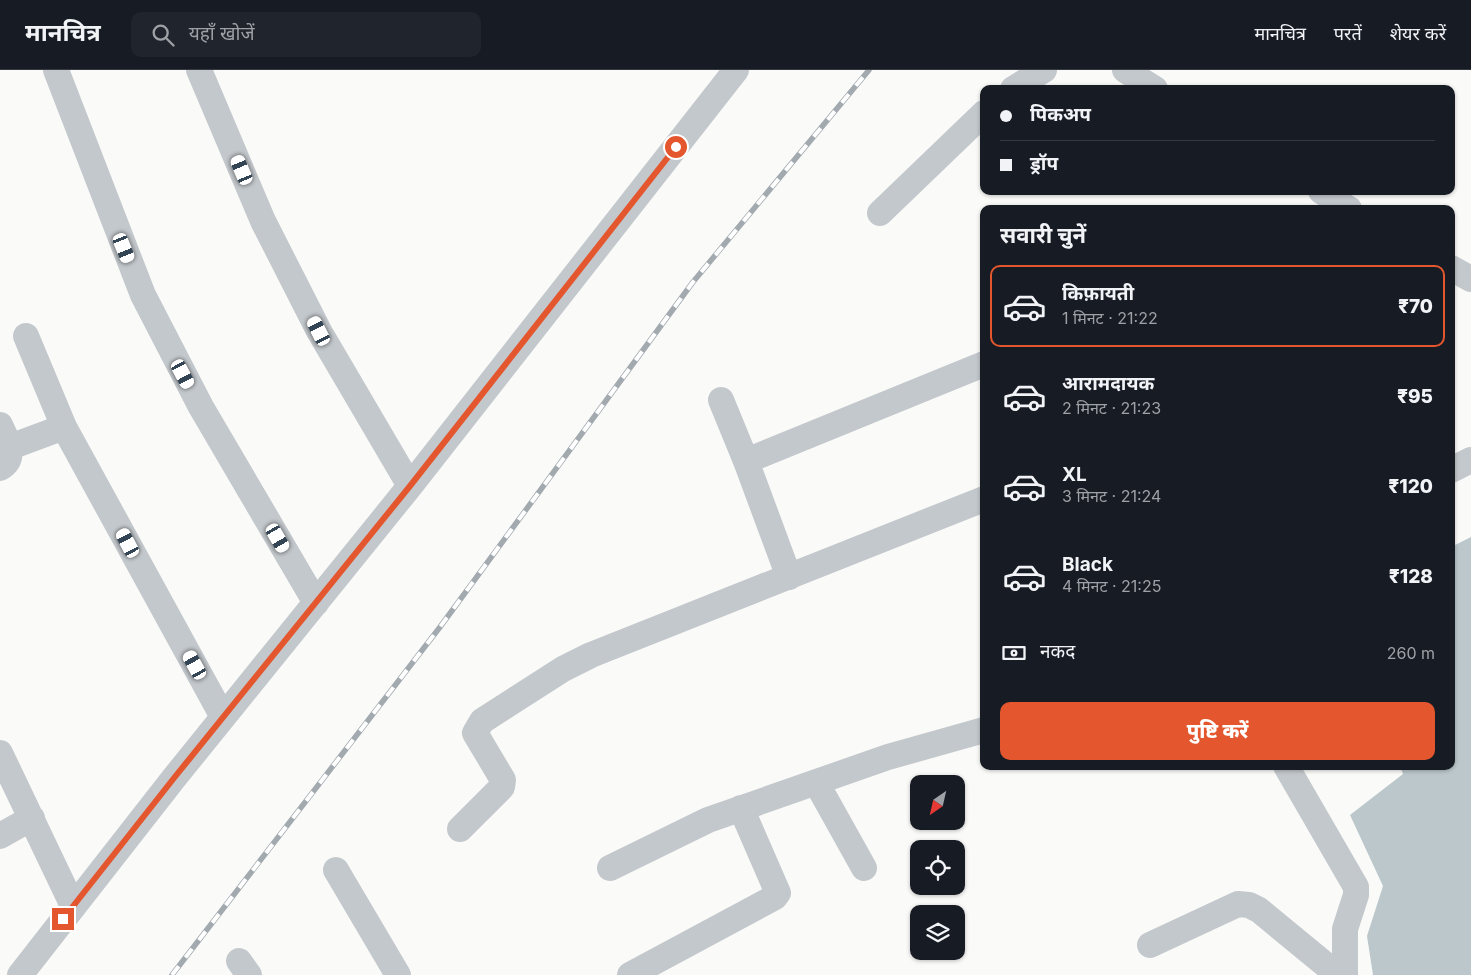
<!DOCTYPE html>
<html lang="hi">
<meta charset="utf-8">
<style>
body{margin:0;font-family:Inter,"Noto Sans Devanagari",sans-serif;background:#20242c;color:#f1f3f6;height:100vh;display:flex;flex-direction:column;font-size:19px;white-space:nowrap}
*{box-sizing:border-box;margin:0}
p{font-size:16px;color:#9ea1a6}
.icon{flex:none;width:28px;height:28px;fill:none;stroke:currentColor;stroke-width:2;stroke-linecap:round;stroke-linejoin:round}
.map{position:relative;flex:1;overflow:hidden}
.side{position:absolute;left:980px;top:135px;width:475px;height:565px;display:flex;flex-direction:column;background:#171b24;border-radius:10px;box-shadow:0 1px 4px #0004}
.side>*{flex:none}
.top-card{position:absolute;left:980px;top:15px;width:475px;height:110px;border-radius:10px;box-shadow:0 1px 4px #0004;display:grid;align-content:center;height:110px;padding:0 20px;background:#171b24}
.needle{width:32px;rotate:214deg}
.buttons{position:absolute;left:910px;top:705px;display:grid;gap:10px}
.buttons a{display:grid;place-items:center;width:55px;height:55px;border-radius:10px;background:#171b24;box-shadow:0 1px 4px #0004;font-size:25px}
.end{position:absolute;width:22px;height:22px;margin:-11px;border:6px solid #e4572e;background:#fff;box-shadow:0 0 0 2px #fff}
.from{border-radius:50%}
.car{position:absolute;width:15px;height:30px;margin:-15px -8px;border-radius:6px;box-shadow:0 0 4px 1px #0007;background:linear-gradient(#fff 24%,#345 0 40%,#fff 0 76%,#345 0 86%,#fff 0)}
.top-card b{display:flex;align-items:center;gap:18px;height:48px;font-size:19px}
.top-card b+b{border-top:1px solid #363941}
.top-card i{width:12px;height:12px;background:#f1f3f6}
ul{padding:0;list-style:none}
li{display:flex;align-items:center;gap:15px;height:82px;margin:0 10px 8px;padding:0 10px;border:2px solid transparent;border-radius:10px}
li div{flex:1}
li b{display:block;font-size:19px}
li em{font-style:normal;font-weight:800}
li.active{border-color:#e4572e}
li>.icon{width:45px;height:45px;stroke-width:1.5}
h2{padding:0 20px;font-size:22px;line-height:60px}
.pay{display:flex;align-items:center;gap:12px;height:55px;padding:0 20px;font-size:19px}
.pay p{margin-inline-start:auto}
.action{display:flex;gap:10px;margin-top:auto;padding:10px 20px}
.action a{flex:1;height:58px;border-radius:10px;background:#e4572e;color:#fff;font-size:20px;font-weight:800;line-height:58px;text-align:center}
header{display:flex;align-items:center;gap:30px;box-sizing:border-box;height:70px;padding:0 25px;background:#171b24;border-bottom:1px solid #363941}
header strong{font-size:24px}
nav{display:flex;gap:28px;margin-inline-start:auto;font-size:18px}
.search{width:350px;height:45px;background:#20242c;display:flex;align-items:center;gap:12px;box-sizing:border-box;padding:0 18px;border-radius:10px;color:#9ea1a6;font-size:19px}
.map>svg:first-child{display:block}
</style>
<header>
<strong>मानचित्र</strong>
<div class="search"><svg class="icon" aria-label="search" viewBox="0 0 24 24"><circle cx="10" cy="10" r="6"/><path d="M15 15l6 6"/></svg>यहाँ खोजें</div>
<nav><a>मानचित्र</a><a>परतें</a><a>शेयर करें</a></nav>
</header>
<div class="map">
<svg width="1471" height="905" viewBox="0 0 1471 905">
<rect width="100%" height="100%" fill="#fafaf8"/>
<!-- water -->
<path fill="#bbc7cb" d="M1471 467V905H1373L1367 866 1383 816 1350 745 1403 704 1400 696H1451V477Z"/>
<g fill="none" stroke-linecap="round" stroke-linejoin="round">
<!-- minor -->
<path stroke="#c3c8cc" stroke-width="26" d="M56 0 143 225 201 337 316 533
M199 0 263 151 319 261 410 416
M1125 0 1155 19
M1013 19 1044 0
M1321 121 1349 139
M880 143 984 43
M1451 198 1471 209
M26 266 64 357 223 647
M721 330 746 391 789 507
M0 355C6 368 18 388 0 398
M10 377 64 357
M746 391 984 294
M1451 400 1471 390
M0 683 73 836
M1286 696 1356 817V825L1345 859V905
M816 712 864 798
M460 759 502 717 503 710 475 663 482 651 563 599 591 585 984 429
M0 766 32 748
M610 798 708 750 888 687 984 660
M336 800 398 905
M1150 875 1238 834 1249 835 1259 840 1338 905
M239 891 249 905
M20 905 174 708 410 416 736 0
M630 905 775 827 778 823 741 738"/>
<!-- rail casing -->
<g stroke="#a2aab0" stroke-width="5.5">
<path id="rail" d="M172 905 440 557 693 212 869 0"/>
</g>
<!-- rail -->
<use href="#rail" stroke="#fff" stroke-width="4" stroke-dasharray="11" stroke-linecap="butt"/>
</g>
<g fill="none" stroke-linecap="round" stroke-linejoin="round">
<!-- route -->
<path stroke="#e4572e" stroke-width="6" d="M63 849 174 708 410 416 676 77"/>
</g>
</svg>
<div class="buttons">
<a><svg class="needle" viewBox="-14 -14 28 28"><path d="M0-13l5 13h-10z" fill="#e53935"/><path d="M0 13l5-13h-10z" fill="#9ea1a6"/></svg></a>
<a><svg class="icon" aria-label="locate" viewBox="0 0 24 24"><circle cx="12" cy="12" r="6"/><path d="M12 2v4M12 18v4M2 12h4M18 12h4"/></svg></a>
<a><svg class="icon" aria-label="layers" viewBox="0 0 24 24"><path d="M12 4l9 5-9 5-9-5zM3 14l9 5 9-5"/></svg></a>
</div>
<i class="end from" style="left:676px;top:77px"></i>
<i class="end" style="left:63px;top:849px"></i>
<i class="car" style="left:242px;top:100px;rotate:337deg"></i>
<i class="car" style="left:124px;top:178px;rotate:158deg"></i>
<i class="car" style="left:319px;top:261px;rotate:333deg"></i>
<i class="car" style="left:183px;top:304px;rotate:152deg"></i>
<i class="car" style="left:278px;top:468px;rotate:150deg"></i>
<i class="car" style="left:128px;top:473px;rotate:332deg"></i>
<i class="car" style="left:195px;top:595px;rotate:331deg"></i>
<div class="top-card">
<b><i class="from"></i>पिकअप</b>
<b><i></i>ड्रॉप</b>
</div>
<section class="side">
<h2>सवारी चुनें</h2>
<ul>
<li class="active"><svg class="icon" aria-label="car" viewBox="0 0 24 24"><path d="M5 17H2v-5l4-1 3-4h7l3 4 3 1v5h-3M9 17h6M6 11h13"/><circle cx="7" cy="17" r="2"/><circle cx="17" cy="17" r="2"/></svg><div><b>किफ़ायती</b><p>1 मिनट · 21:22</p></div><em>₹70</em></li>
<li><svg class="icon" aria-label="car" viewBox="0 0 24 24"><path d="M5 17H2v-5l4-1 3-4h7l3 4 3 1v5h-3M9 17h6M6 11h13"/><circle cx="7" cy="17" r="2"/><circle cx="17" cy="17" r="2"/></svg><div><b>आरामदायक</b><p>2 मिनट · 21:23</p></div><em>₹95</em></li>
<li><svg class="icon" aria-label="car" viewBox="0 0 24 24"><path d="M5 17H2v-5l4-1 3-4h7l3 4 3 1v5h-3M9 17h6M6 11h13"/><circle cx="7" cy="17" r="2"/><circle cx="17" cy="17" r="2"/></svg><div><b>XL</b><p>3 मिनट · 21:24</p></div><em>₹120</em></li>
<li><svg class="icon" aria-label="car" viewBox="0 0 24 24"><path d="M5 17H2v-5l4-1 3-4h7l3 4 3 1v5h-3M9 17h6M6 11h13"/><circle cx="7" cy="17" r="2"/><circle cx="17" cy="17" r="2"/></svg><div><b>Black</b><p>4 मिनट · 21:25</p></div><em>₹128</em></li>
</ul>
<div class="pay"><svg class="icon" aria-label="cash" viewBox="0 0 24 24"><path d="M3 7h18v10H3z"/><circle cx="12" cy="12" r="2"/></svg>नकद<p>260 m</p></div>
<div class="action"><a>पुष्टि करें</a></div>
</section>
</div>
